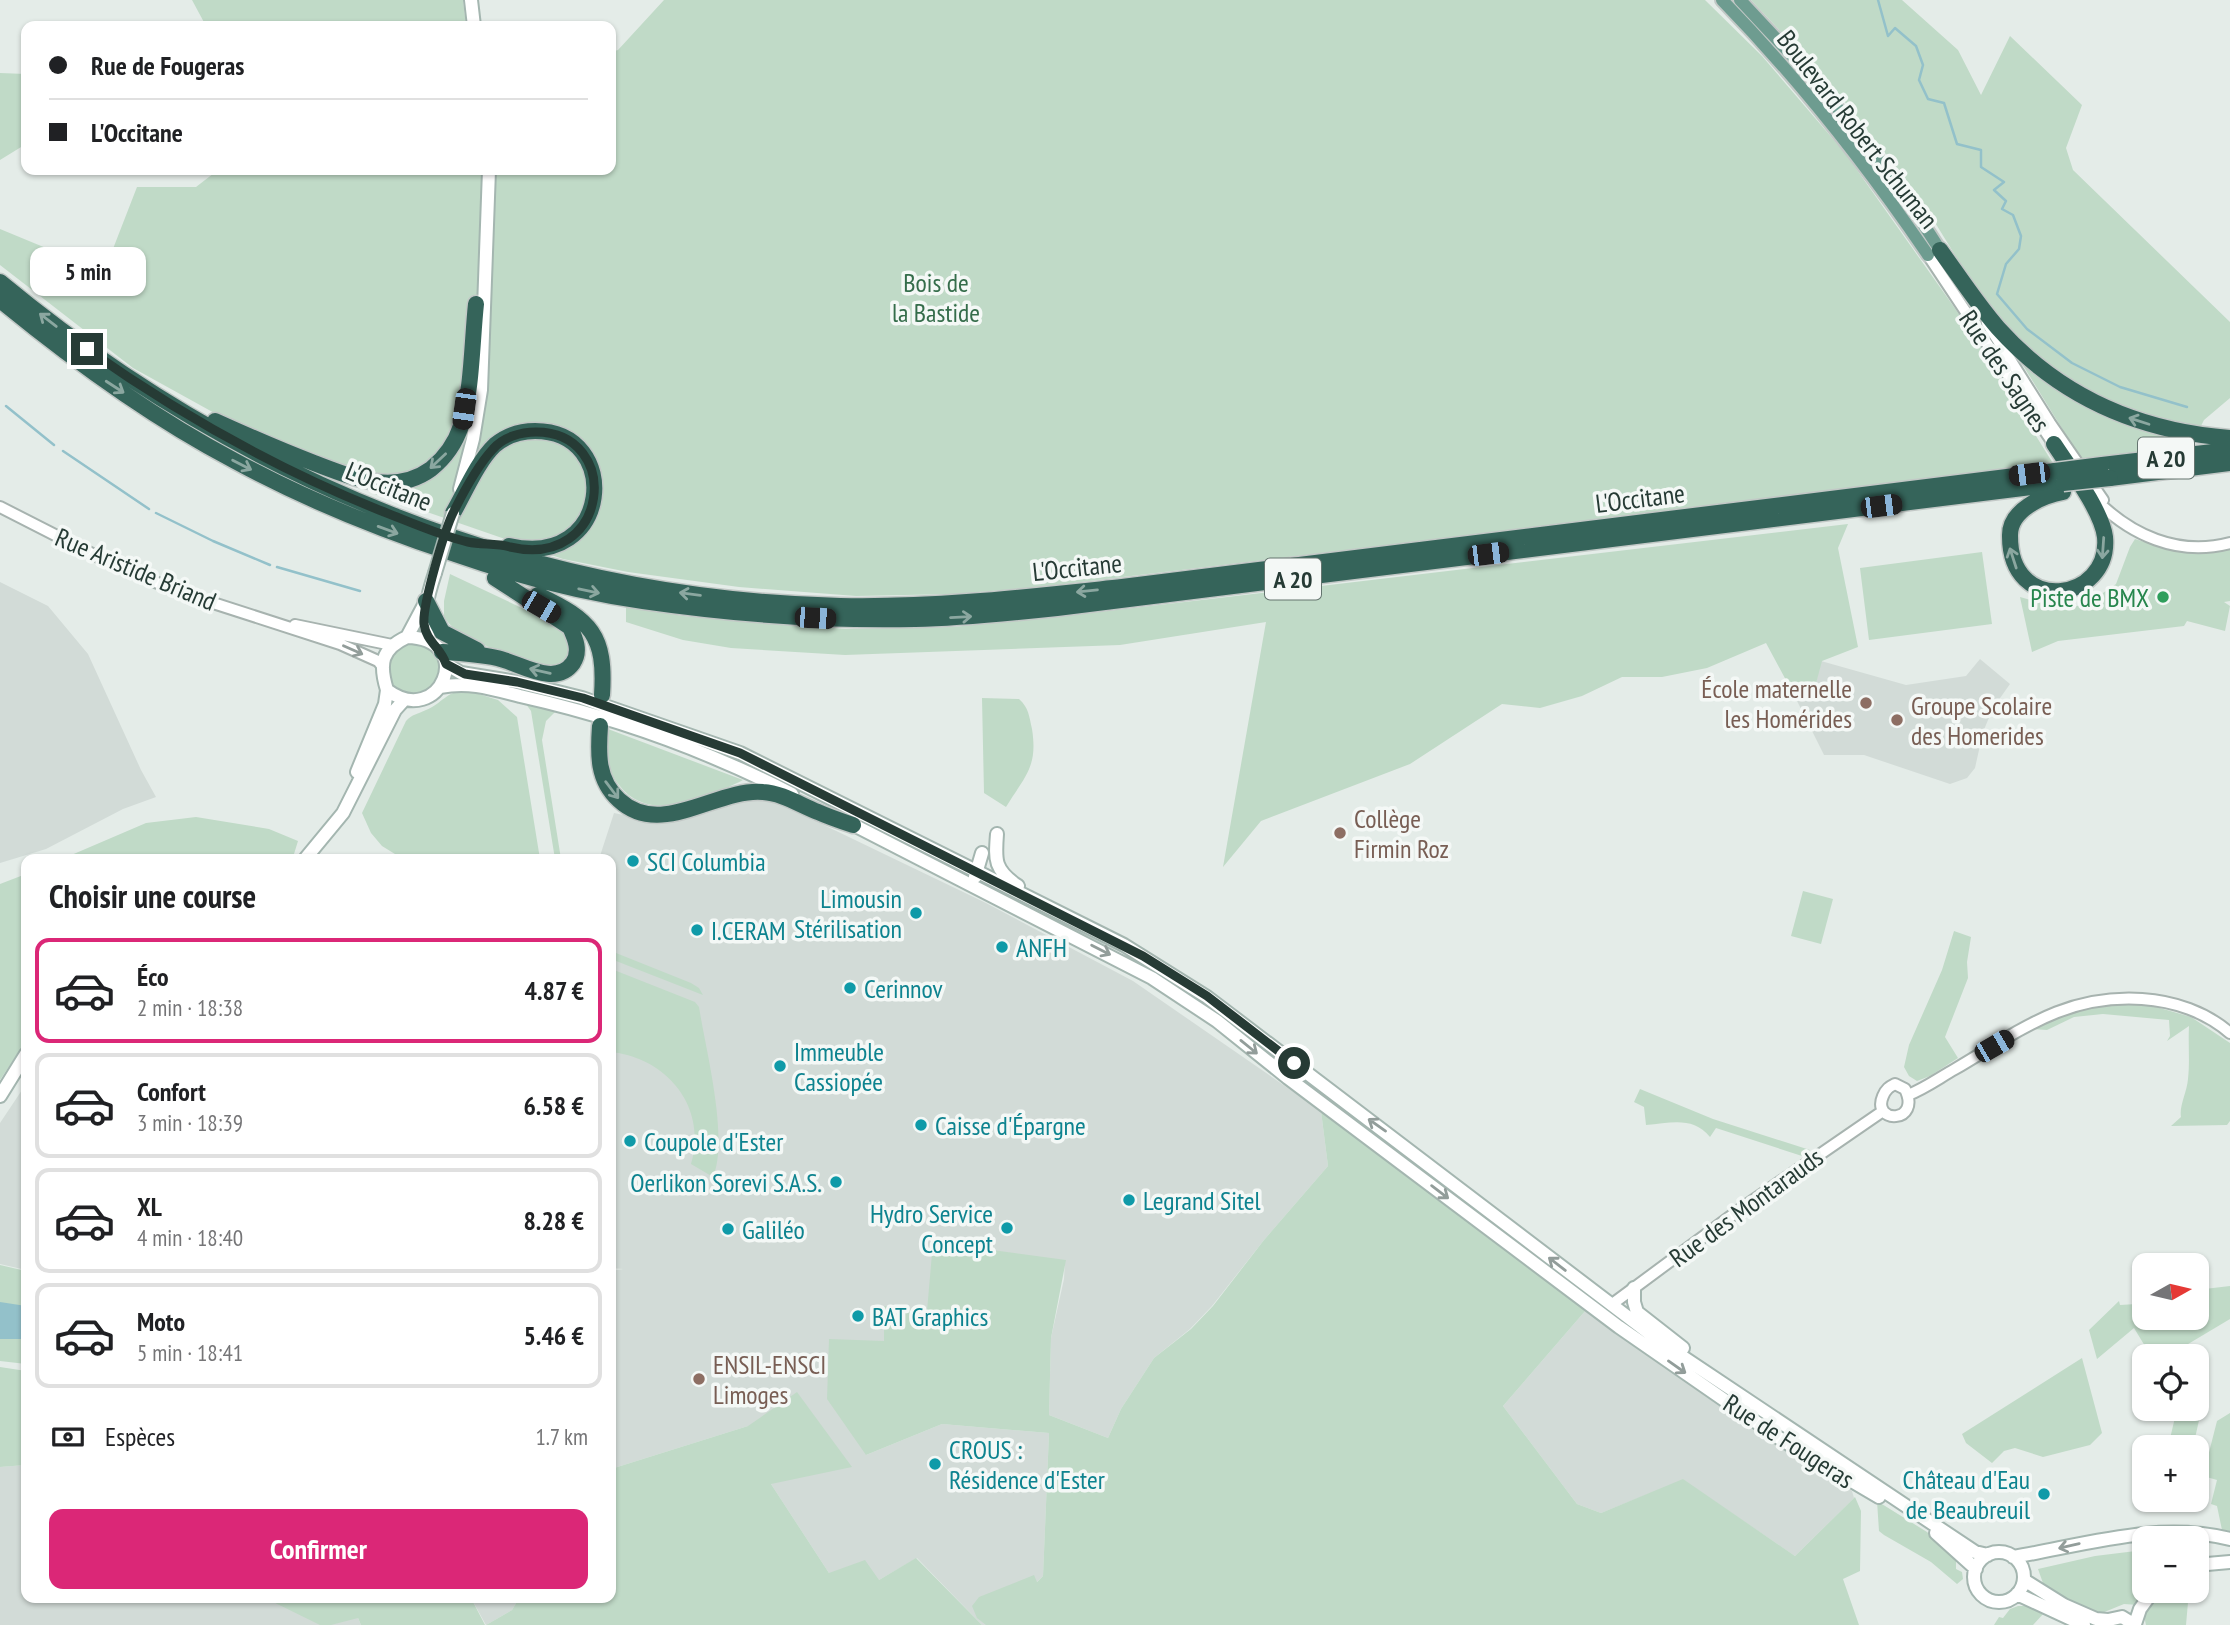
<!DOCTYPE html>
<html lang="fr">
<meta charset="utf-8">
<style>
body{margin:0;font-family:"PT Sans Narrow",sans-serif;background:#f2f2f2;color:#202124;height:100vh;display:flex;flex-direction:column;font-size:26px;white-space:nowrap}
*{box-sizing:border-box;margin:0}
p{font-size:23px;color:#757577}
.icon{flex:none;width:38px;height:38px;fill:none;stroke:currentColor;stroke-width:2;stroke-linecap:round;stroke-linejoin:round}
.map{position:relative;flex:1;overflow:hidden}
.panel{position:absolute;left:21px;top:854px;width:595px;height:749px;display:flex;flex-direction:column;background:#fff;border-radius:14px;box-shadow:0 2px 5px #0004}
.panel>*{flex:none}
.hud{position:absolute;left:21px;top:21px;width:595px;height:154px;border-radius:14px;box-shadow:0 2px 5px #0004;display:grid;align-content:center;height:154px;padding:0 28px;background:#fff}
.needle{width:46px;rotate:82deg}
.buttons{position:absolute;left:2132px;top:1253px;display:grid;gap:14px}
.buttons a{display:grid;place-items:center;width:77px;height:77px;border-radius:14px;background:#fff;box-shadow:0 2px 5px #0004;font-size:35px}
.end{position:absolute;width:32px;height:32px;margin:-16px;border:9px solid #263b35;background:#fff;box-shadow:0 0 0 4px #fff}
.from{border-radius:50%}
.bubble{position:absolute;height:49px;border-radius:14px;background:#fff;box-shadow:0 2px 5px #0004;font-size:23px;font-weight:700;line-height:49px;text-align:center}
.car{position:absolute;width:21px;height:42px;margin:-21px -10px;border-radius:9px;box-shadow:0 0 5px 2px #0007;background:linear-gradient(#222 24%,#8ab4d8 0 40%,#222 0 76%,#8ab4d8 0 86%,#222 0)}
.hud b{display:flex;align-items:center;gap:24px;height:66px;font-size:26px}
.hud b+b{border-top:2px solid #e0e0e0}
.hud i{width:18px;height:18px;background:#202124}
ul{padding:0;list-style:none}
li{display:flex;align-items:center;gap:21px;height:105px;margin:0 14px 10px;padding:0 14px;border:4px solid #e0e0e0;border-radius:14px}
li div{flex:1}
li b{display:block;font-size:26px}
li em{font-style:normal;font-weight:700}
li.active{border-color:#db2777}
li>.icon{width:63px;height:63px;stroke-width:1.5}
h2{padding:0 28px;font-size:32px;line-height:84px}
.pay{display:flex;align-items:center;gap:18px;height:77px;padding:0 28px;font-size:26px}
.pay p{margin-inline-start:auto}
.action{display:flex;gap:14px;margin-top:auto;padding:14px 28px}
.action a{flex:1;height:80px;border-radius:14px;background:#db2777;color:#fff;font-size:28px;font-weight:700;line-height:80px;text-align:center}
.map>svg:first-child{display:block}
</style>
<div class="map">
<svg width="2230" height="1625" viewBox="0 0 2230 1625">
<rect width="100%" height="100%" fill="#e4ece8"/>
<!-- built -->
<path fill="#d2dbd7" d="M0 582 48 606 88 654 141 770 156 797 123 809 46 849 0 863Z
M1980 659 2010 684 1993 708 1983 732 1975 768 1967 778 1950 784 1864 755H1824L1795 697 1814 691 1821 661 1906 685 1966 676Z
M744 799 774 801 986 903 1133 981 1321 1111 1328 1166 1264 1240 1212 1306 1190 1329 1154 1358 1121 1409 1108 1438 1049 1415 1051 1338 1064 1279 1065 1260 928 1312 884 1341 866 1455 942 1424 1049 1433 1043 1576 991 1625H982L917 1558 879 1580 829 1573 771 1484 748 1426 611 1469V1271L623 1269 611 1268V859H599L614 813 662 823 708 813Z
M26 1084V1270L0 1264V1123Z
M1586 1310 1768 1438 1852 1491 1854 1498 1795 1556 1683 1480 1601 1513 1577 1504 1503 1406Z
M26 1465V1598H349L361 1625H0V1467Z
M471 1598H519L512 1610 486 1625Z"/>
<!-- green -->
<path fill="#c0dac7" d="M192 0H463L466 26H206Z
M664 0H1705L1762 56 1845 153 1971 331 2054 465 1040 587 954 594 856 596 739 587 628 572 563 559 375 494 341 465 227 420 133 368 0 265V229L104 272 137 187H196L218 170H611V52L618 50Z
M1751 0H1902L1958 50 1981 95 2010 36 2082 105 2066 148 2073 170 2230 322V398L2204 420 2190 448 2082 461 1918 195 1833 87Z
M0 73 26 74V144L0 160Z
M1848 524 1838 548 1858 647 1822 661 1814 691 1795 697 1766 643 1707 668 1662 677H1622L1582 696 1540 708 1502 704 1410 764 1261 821 1223 867 1266 622 1120 645 845 655 731 648 683 640 626 622V606L683 616 846 629 953 627 1065 616Z
M2135 539C2171 551 2193 555 2230 548V601L2224 602 2230 606 2225 631 2187 621 2184 626 2058 641 2032 652 2020 597 2063 609 2087 604 2116 584 2130 547Z
M1982 552 1992 624 1869 640 1860 568Z
M450 574 560 626C570 642 573 649 562 665 538 669 475 644 455 629 451 626 447 621 444 617V601Z
M387 668a27 27 0 1 1 54 0a27 27 0 1 1-54 0Z
M466 690 498 700 517 717 540 859H403L382 846 371 833 362 813 406 721C412 714 418 714 426 710 443 703 445 692 466 690Z
M982 698 1019 699C1029 708 1029 716 1032 729 1038 767 1025 776 1006 807L984 793Z
M523 700 559 708 546 721 542 740 561 859H555L531 711Z
M608 729 743 780C707 798 649 825 619 785 605 768 605 750 608 729Z
M196 817 269 829 298 841 294 854 288 859H62L146 823Z
M26 874V1041L0 1080V884Z
M1803 891 1833 899 1821 944 1791 936Z
M1954 931 1971 937 1967 962 1968 978 1945 1037 1958 1058 1930 1076 1917 1081 1909 1076 1904 1067 1909 1045 1942 970Z
M611 951 691 983 699 988 703 995 611 959Z
M614 970 695 1002 699 1007C706 1051 729 1138 713 1177L691 1164C708 1107 667 1058 611 1052V971Z
M2139 1002 2191 1017 2230 1043V1121L2227 1125 2171 1126 2181 1117C2179 1106 2187 1092 2188 1079 2190 1061 2188 1044 2189 1026L2167 1041 2170 1036 2169 1020 2103 1014 2074 1017 2047 1030 2030 1029C2072 1008 2091 1004 2139 1002Z
M1640 1089 1713 1119 1810 1150 1802 1156 1716 1128 1710 1137C1693 1116 1671 1123 1646 1125L1644 1107 1634 1102Z
M1321 1111 1586 1310 1503 1406 1577 1504 1601 1513 1683 1479 1795 1556 1855 1497 1861 1511 1860 1571 1843 1579 1859 1625H986L977 1618 972 1606 979 1597 1034 1575 1037 1582 1043 1576 1049 1433 942 1424 866 1455 827 1399 829 1339 884 1341V1306L927 1311 933 1242 1066 1260 1051 1338 1049 1415 1108 1438 1121 1409 1154 1358 1191 1329 1213 1306 1264 1240 1328 1166Z
M0 1265 26 1271V1364L0 1361Z
M2230 1286V1319L2168 1356H2151L2134 1328 2097 1359 2089 1330 2119 1301 2120 1305 2136 1304 2140 1296H2144V1318H2196V1290Z
M2082 1358 2102 1433 2090 1445 2043 1457 2015 1448 2004 1451 1992 1463 1966 1443 1962 1434Z
M0 1367 26 1371V1465L0 1467Z
M797 1392 852 1467 771 1484 829 1573 865 1560 879 1580 916 1558 982 1625H486L512 1610 519 1598H611V1469L748 1426Z
M2196 1405 2202 1407 2193 1447H2168L2177 1409H2196Z
M2230 1413V1531L2222 1530 2217 1506 2211 1504 2217 1480 2203 1476 2217 1421Z
M1877 1501 1927 1532 1956 1559V1569L1962 1572 1963 1579 1957 1584 1931 1562 1884 1535 1879 1531Z
M2144 1550V1591L2138 1605 2124 1604 2102 1613 2079 1606 2044 1586 2038 1569 2095 1556Z
M2160 1591H2189L2186 1625H2146C2142 1611 2149 1600 2160 1591Z
M265 1598H471L485 1625H361L358 1618 331 1625H320Z
M2018 1606H2031L2044 1613 2033 1625H1994L1999 1617 2003 1618 2010 1609Z"/>
<!-- water -->
<path fill="#93c1ca" d="M0 1302 26 1306V1339H0Z"/>
<g fill="none" stroke-linecap="round" stroke-linejoin="round">
<!-- stream -->
<path stroke="#93c1ca" stroke-width="2.5" d="M1878 0 1888 36 1895 28 1916 46 1923 65 1919 80 1928 99 1944 103 1957 144 1981 150V167L2004 182 1994 190 2006 201 2002 209 2013 215 2021 236 2019 249 2006 264 1997 294 2027 329 2072 363 2120 387 2187 407
M6 406 54 445
M63 451 149 509
M156 513 213 541 270 565
M277 567 360 591"/>
<!-- tertiary casing -->
<g stroke="#a7b3af" stroke-width="14">
<path id="tertiary" d="M1928 255 2057 449
M1987 323 2050 423 2103 500
M2094 498C2130 535 2178 557 2230 543
M0 507 110 563 179 592 340 644 378 661 382 666
M295 625 392 645
M1895 1084 1905 1089C1922 1124 1871 1124 1883 1096 1886 1089 1889 1087 1895 1084Z
M1908 1095C1924 1089 1939 1078 1955 1069 2018 1032 2064 994 2142 999 2174 1001 2206 1012 2230 1033
M1611 1305 1742 1208 1883 1111"/>
</g>
<!-- secondary casing -->
<g stroke="#a4b6b0" stroke-width="16">
<path id="secondary" d="M471 0 474 26
M460 489 473 439 481 390 489 170
M407 637C478 639 440 730 387 690 379 664 381 649 407 637Z
M407 637 424 605
M429 640C422 616 427 597 435 573
M446 664 461 673 517 682 582 698 740 753 1124 945 1207 997 1662 1343 1975 1552 1988 1555
M441 687C469 681 493 689 520 696 614 717 706 750 792 794
M357 772 385 704 387 690
M846 821 1152 978 1217 1021 1288 1078 1619 1327 1782 1440 1879 1497
M997 834C995 860 994 870 1018 886
M305 859 343 813 395 710 404 700
M975 877 982 853
M0 1096 26 1054
M1634 1288V1302L1637 1312 1683 1348
M1936 1533 1976 1569
M1974 1577a25 25 0 1 1 50 0a25 25 0 1 1-50 0Z
M2013 1557C2084 1545 2158 1521 2230 1539
M2196 1565 2230 1562
M2024 1580 2064 1605 2096 1619 2108 1620
M2017 1594 2084 1625
M2135 1624 2140 1609 2153 1591
M2104 1625 2108 1620 2122 1617 2135 1625"/>
</g>
<!-- primary casing -->
<g stroke="#c2c8c6" stroke-width="16">
<path id="primary" d="M1722 0C1799 79 1866 164 1928 255
M1740 0 1815 80 1895 180 1940 250"/>
</g>
<!-- motorway casing -->
<g stroke="#c2c8c6" stroke-width="19">
<path id="motorway" d="M1940 250C1959 276 1977 304 1998 328 2059 396 2139 431 2230 438
M0 282C238 479 529 599 840 606 935 608 1028 597 1122 587L2055 471
M0 300C73 360 151 417 235 461 305 499 379 529 455 554 515 575 579 592 643 601 733 614 824 621 915 619 963 618 1010 613 1057 608L2063 483
M215 421C248 436 280 450 314 463 351 477 394 496 431 469 446 457 455 444 461 426 472 391 472 341 476 304
M2054 444C2069 467 2102 511 2105 537 2111 602 2009 617 2010 535 2010 510 2042 496 2063 492
M2102 465 2230 450
M2110 478 2230 463
M453 513C465 492 478 461 495 445 506 436 521 431 535 431 623 431 612 570 509 546
M538 595C591 620 606 635 602 695
M426 601 442 632 477 650
M442 652C460 653 479 654 497 658 520 663 555 688 573 663 581 651 575 638 570 627L495 578
M600 726C598 754 597 780 619 800 661 839 716 788 763 792 782 793 800 805 818 812 829 817 841 821 853 825"/>
</g>
<!-- tertiary -->
<use href="#tertiary" stroke="#fff" stroke-width="10"/>
<!-- secondary -->
<use href="#secondary" stroke="#fff" stroke-width="12"/>
<!-- primary -->
<use href="#primary" stroke="#6e9c90" stroke-width="12"/>
<!-- motorway -->
<use href="#motorway" stroke="#35645a" stroke-width="16"/>
<!-- secondary-bridge casing -->
<g stroke="#a4b6b0" stroke-width="16" stroke-linecap="butt">
<path id="secondary-bridge" d="M435 573 453 513"/>
</g>
<!-- motorway-bridge casing -->
<g stroke="#c2c8c6" stroke-width="19" stroke-linecap="butt">
<path id="motorway-bridge" d="M2055 471 2102 465
M2063 483 2110 478"/>
</g>
<!-- secondary-bridge -->
<use href="#secondary-bridge" stroke="#fff" stroke-width="12"/>
<!-- motorway-bridge -->
<use href="#motorway-bridge" stroke="#35645a" stroke-width="16"/>
</g>
<!-- one-way arrows -->
<defs><path id="oneway-shaft" d="M-6 0H5M1.5-3L5.5 0L1.5 3" fill="none" stroke-width="1.6" stroke-linecap="round" stroke-linejoin="round" transform="scale(1.75)"/></defs>
<g stroke="#8ba7a0">
<use href="#oneway-shaft" transform="translate(48 320) rotate(-142)"/>
<use href="#oneway-shaft" transform="translate(115 387) rotate(33)"/>
<use href="#oneway-shaft" transform="translate(2139 421) rotate(-162)"/>
<use href="#oneway-shaft" transform="translate(438 461) rotate(137)"/>
<use href="#oneway-shaft" transform="translate(242 465) rotate(27)"/>
<use href="#oneway-shaft" transform="translate(388 530) rotate(20)"/>
<use href="#oneway-shaft" transform="translate(2103 548) rotate(94)"/>
<use href="#oneway-shaft" transform="translate(2013 558) rotate(-108)"/>
<use href="#oneway-shaft" transform="translate(589 591) rotate(12)"/>
<use href="#oneway-shaft" transform="translate(1087 591) rotate(174)"/>
<use href="#oneway-shaft" transform="translate(690 594) rotate(-173)"/>
<use href="#oneway-shaft" transform="translate(961 617) rotate(-3)"/>
<use href="#oneway-shaft" transform="translate(540 671) rotate(-167)"/>
<use href="#oneway-shaft" transform="translate(612 790) rotate(53)"/>
</g>
<g stroke="#929d9a">
<use href="#oneway-shaft" transform="translate(353 650) rotate(24)"/>
<use href="#oneway-shaft" transform="translate(1101 950) rotate(27)"/>
<use href="#oneway-shaft" transform="translate(1249 1047) rotate(39)"/>
<use href="#oneway-shaft" transform="translate(1377 1125) rotate(-145)"/>
<use href="#oneway-shaft" transform="translate(1440 1192) rotate(37)"/>
<use href="#oneway-shaft" transform="translate(1557 1264) rotate(-142)"/>
<use href="#oneway-shaft" transform="translate(1677 1367) rotate(35)"/>
<use href="#oneway-shaft" transform="translate(2069 1546) rotate(167)"/>
</g>
<g fill="none" stroke-linecap="round" stroke-linejoin="round">
<!-- route -->
<path stroke="#263b35" stroke-width="9" d="M87 349C179 414 275 468 379 510 408 521 438 535 468 542 482 545 496 543 510 547 611 570 623 432 536 432 521 432 503 437 493 449 478 465 464 491 454 511 445 528 422 606 424 624 426 641 441 648 446 664L465 674 517 682 583 698 740 753 1143 956 1207 996 1294 1063"/>
</g>
<!-- markers -->
<circle fill="#2e9e5b" stroke="#f4f8f6" stroke-width="2.5" cx="2163" cy="597" r="7"/>
<g fill="#8d6e63" stroke="#f4f8f6" stroke-width="2.5">
<circle cx="1866" cy="703" r="7"/>
<circle cx="1897" cy="720" r="7"/>
<circle cx="1340" cy="833" r="7"/>
<circle cx="699" cy="1379" r="7"/>
</g>
<g fill="#0f9aa8" stroke="#f4f8f6" stroke-width="2.5">
<circle cx="633" cy="861" r="7"/>
<circle cx="916" cy="913" r="7"/>
<circle cx="697" cy="930" r="7"/>
<circle cx="1002" cy="947" r="7"/>
<circle cx="850" cy="988" r="7"/>
<circle cx="780" cy="1066" r="7"/>
<circle cx="921" cy="1125" r="7"/>
<circle cx="630" cy="1141" r="7"/>
<circle cx="836" cy="1182" r="7"/>
<circle cx="1129" cy="1200" r="7"/>
<circle cx="1007" cy="1228" r="7"/>
<circle cx="728" cy="1229" r="7"/>
<circle cx="858" cy="1316" r="7"/>
<circle cx="935" cy="1464" r="7"/>
<circle cx="2044" cy="1494" r="7"/>
</g>
<g text-anchor="middle" dominant-baseline="central" stroke-width="7" stroke-linejoin="round" paint-order="stroke">
<!-- shield labels -->
<g fill="#f4f8f6" stroke="#64746f" stroke-width="2">
<rect x="2138" y="437.5" width="56" height="41" rx="5"/>
<rect x="1265" y="558.5" width="56" height="41" rx="5"/>
</g>
<g font-size="24" font-weight="bold" fill="#263b35">
<text x="2166" y="458">A 20</text>
<text x="1293" y="579">A 20</text>
</g>
<!-- street labels -->
<g font-size="26" fill="#263b35" stroke="#f4f8f6">
<text transform="translate(1858 129) rotate(52)">Boulevard Robert Schuman</text>
<text transform="translate(2005 371) rotate(56)">Rue des Sagnes</text>
<text transform="translate(389 486) rotate(22)">L'Occitane</text>
<text transform="translate(1640 498) rotate(-7)">L'Occitane</text>
<text transform="translate(1077 567) rotate(-6)">L'Occitane</text>
<text transform="translate(136 569) rotate(23)">Rue Aristide Briand</text>
<text transform="translate(1746 1207) rotate(-36)">Rue des Montarauds</text>
<text transform="translate(1789 1441) rotate(33)">Rue de Fougeras</text>
</g>
<!-- park labels -->
<g font-size="26" fill="#356d4b" stroke="#f4f8f6">
<text x="936" y="282">Bois de<tspan x="936" dy="30">la Bastide</tspan></text>
</g>
<!-- leisure labels -->
<g font-size="26" fill="#27864d" stroke="#f4f8f6" text-anchor="end">
<text x="2149" y="597">Piste de BMX</text>
</g>
<!-- education labels -->
<g font-size="26" fill="#785e54" stroke="#f4f8f6" text-anchor="start">
<text x="1852" y="688" text-anchor="end">École maternelle<tspan x="1852" dy="30">les Homérides</tspan></text>
<text x="1911" y="705">Groupe Scolaire<tspan x="1911" dy="30">des Homerides</tspan></text>
<text x="1354" y="818">Collège<tspan x="1354" dy="30">Firmin Roz</tspan></text>
<text x="713" y="1364">ENSIL-ENSCI<tspan x="713" dy="30">Limoges</tspan></text>
</g>
<!-- culture labels -->
<g font-size="26" fill="#0d838f" stroke="#f4f8f6" text-anchor="start">
<text x="647" y="861">SCI Columbia</text>
<text x="902" y="898" text-anchor="end">Limousin<tspan x="902" dy="30">Stérilisation</tspan></text>
<text x="711" y="930">I.CERAM</text>
<text x="1016" y="947">ANFH</text>
<text x="864" y="988">Cerinnov</text>
<text x="794" y="1051">Immeuble<tspan x="794" dy="30">Cassiopée</tspan></text>
<text x="935" y="1125">Caisse d'Épargne</text>
<text x="644" y="1141">Coupole d'Ester</text>
<text x="822" y="1182" text-anchor="end">Oerlikon Sorevi S.A.S.</text>
<text x="1143" y="1200">Legrand Sitel</text>
<text x="993" y="1213" text-anchor="end">Hydro Service<tspan x="993" dy="30">Concept</tspan></text>
<text x="742" y="1229">Galiléo</text>
<text x="872" y="1316">BAT Graphics</text>
<text x="949" y="1449">CROUS :<tspan x="949" dy="30">Résidence d'Ester</tspan></text>
<text x="2030" y="1479" text-anchor="end">Château d'Eau<tspan x="2030" dy="30">de Beaubreuil</tspan></text>
</g>
</g>
</svg>
<div class="buttons">
<a><svg class="needle" viewBox="-14 -14 28 28"><path d="M0-13l5 13h-10z" fill="#e53935"/><path d="M0 13l5-13h-10z" fill="#757577"/></svg></a>
<a><svg class="icon" aria-label="locate" viewBox="0 0 24 24"><circle cx="12" cy="12" r="6"/><path d="M12 2v4M12 18v4M2 12h4M18 12h4"/></svg></a>
<a>+</a>
<a>−</a>
</div>
<i class="end from" style="left:1294px;top:1063px"></i>
<i class="end" style="left:87px;top:349px"></i>
<div class="bubble" style="left:30px;top:247px;width:116px">5 min</div>
<i class="car" style="left:464px;top:409px;rotate:188deg"></i>
<i class="car" style="left:2029px;top:474px;rotate:263deg"></i>
<i class="car" style="left:1881px;top:506px;rotate:83deg"></i>
<i class="car" style="left:1488px;top:554px;rotate:83deg"></i>
<i class="car" style="left:541px;top:607px;rotate:120deg"></i>
<i class="car" style="left:815px;top:618px;rotate:93deg"></i>
<i class="car" style="left:1994px;top:1046px;rotate:60deg"></i>
<div class="hud">
<b><i class="from"></i>Rue de Fougeras</b>
<b><i></i>L'Occitane</b>
</div>
<section class="panel">
<h2>Choisir une course</h2>
<ul>
<li class="active"><svg class="icon" aria-label="car" viewBox="0 0 24 24"><path d="M5 17H2v-5l4-1 3-4h7l3 4 3 1v5h-3M9 17h6M6 11h13"/><circle cx="7" cy="17" r="2"/><circle cx="17" cy="17" r="2"/></svg><div><b>Éco</b><p>2 min · 18:38</p></div><em>4.87 €</em></li>
<li><svg class="icon" aria-label="car" viewBox="0 0 24 24"><path d="M5 17H2v-5l4-1 3-4h7l3 4 3 1v5h-3M9 17h6M6 11h13"/><circle cx="7" cy="17" r="2"/><circle cx="17" cy="17" r="2"/></svg><div><b>Confort</b><p>3 min · 18:39</p></div><em>6.58 €</em></li>
<li><svg class="icon" aria-label="car" viewBox="0 0 24 24"><path d="M5 17H2v-5l4-1 3-4h7l3 4 3 1v5h-3M9 17h6M6 11h13"/><circle cx="7" cy="17" r="2"/><circle cx="17" cy="17" r="2"/></svg><div><b>XL</b><p>4 min · 18:40</p></div><em>8.28 €</em></li>
<li><svg class="icon" aria-label="car" viewBox="0 0 24 24"><path d="M5 17H2v-5l4-1 3-4h7l3 4 3 1v5h-3M9 17h6M6 11h13"/><circle cx="7" cy="17" r="2"/><circle cx="17" cy="17" r="2"/></svg><div><b>Moto</b><p>5 min · 18:41</p></div><em>5.46 €</em></li>
</ul>
<div class="pay"><svg class="icon" aria-label="cash" viewBox="0 0 24 24"><path d="M3 7h18v10H3z"/><circle cx="12" cy="12" r="2"/></svg>Espèces<p>1.7 km</p></div>
<div class="action"><a>Confirmer</a></div>
</section>
</div>
